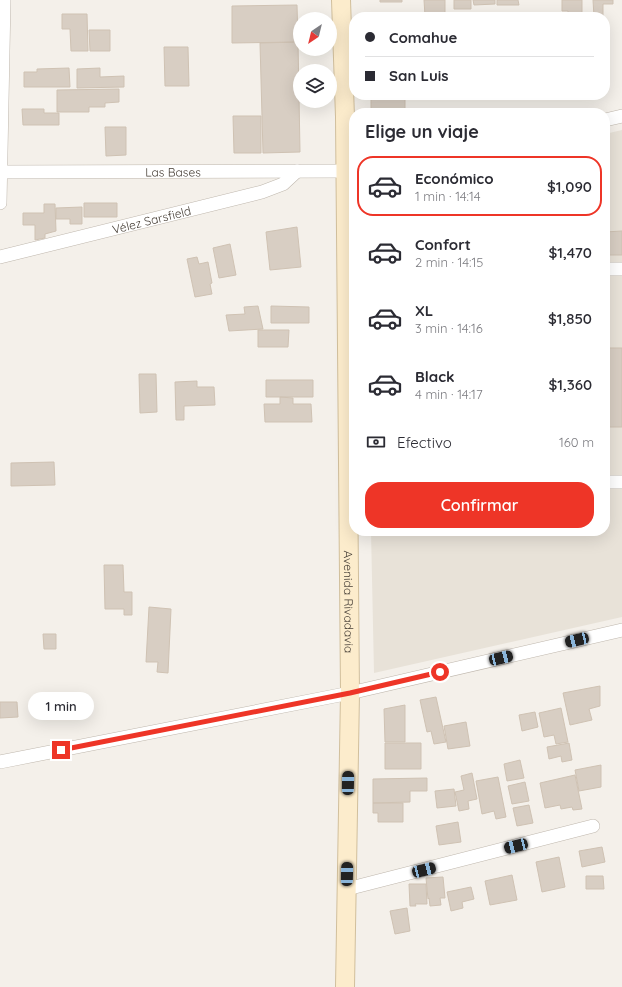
<!DOCTYPE html>
<html lang="es">
<meta charset="utf-8">
<style>
body{margin:0;font-family:Quicksand,sans-serif;background:#f7f7f7;color:#2b2b33;height:100vh;display:flex;flex-direction:column;font-size:15px;white-space:nowrap}
*{box-sizing:border-box;margin:0}
p{font-size:13px;color:#7c7c81}
.icon{flex:none;width:22px;height:22px;fill:none;stroke:currentColor;stroke-width:2;stroke-linecap:round;stroke-linejoin:round}
.map{position:relative;flex:1;overflow:hidden}
.drawer{position:absolute;left:349px;top:108px;width:261px;height:428px;display:flex;flex-direction:column;background:#fff;border-radius:16px;box-shadow:0 4px 16px #0002}
.drawer>*{flex:none}
.guide{position:absolute;left:349px;top:12px;width:261px;height:88px;border-radius:16px;box-shadow:0 4px 16px #0002;display:grid;align-content:center;height:88px;padding:0 16px;background:#fff}
.needle{width:26px;rotate:215deg}
.buttons{position:absolute;left:293px;top:12px;display:grid;gap:8px}
.buttons a{display:grid;place-items:center;width:44px;height:44px;border-radius:50%;background:#fff;box-shadow:0 4px 16px #0002;font-size:20px}
.end{position:absolute;width:18px;height:18px;margin:-9px;border:5px solid #ee3527;background:#fff;box-shadow:0 0 0 2px #fff}
.from{border-radius:50%}
.bubble{position:absolute;height:28px;border-radius:14px;background:#fff;box-shadow:0 4px 16px #0002;font-size:13px;font-weight:600;line-height:28px;text-align:center}
.car{position:absolute;width:12px;height:24px;margin:-12px -6px;border-radius:5px;box-shadow:0 0 3px 1px #0007;background:linear-gradient(#222 24%,#8ab4d8 0 40%,#222 0 76%,#8ab4d8 0 86%,#222 0)}
.guide b{display:flex;align-items:center;gap:14px;height:38px;font-size:15px}
.guide b+b{border-top:1px solid #e1e1e2}
.guide i{width:10px;height:10px;background:#2b2b33}
ul{padding:0;list-style:none}
li{display:flex;align-items:center;gap:12px;height:60px;margin:0 8px 6px;padding:0 8px;border:2px solid transparent;border-radius:16px}
li div{flex:1}
li b{display:block;font-size:15px}
li em{font-style:normal;font-weight:600}
li.active{border-color:#ee3527}
li>.icon{width:36px;height:36px;stroke-width:1.5}
h2{padding:0 16px;font-size:18px;line-height:48px}
.pay{display:flex;align-items:center;gap:10px;height:44px;padding:0 16px;font-size:15px}
.pay p{margin-inline-start:auto}
.primary-button{display:flex;gap:8px;margin-top:auto;padding:8px 16px}
.primary-button a{flex:1;height:46px;border-radius:16px;background:#ee3527;color:#fff;font-size:16px;font-weight:600;line-height:46px;text-align:center}
.map>svg:first-child{display:block}
</style>
<div class="map">
<svg width="622" height="987" viewBox="0 0 622 987">
<rect width="100%" height="100%" fill="#f4f0ea"/>
<!-- residential -->
<path fill="#e8e2d8" d="M622 130V617L374 673 371 531H605V134Z"/>
<!-- building -->
<path fill="#d8cec3" stroke="#cfc2b3" d="M380 0H402V2H380Z
M424 0H445V16H425Z
M454 0H471V9H454Z
M473 0H495V4L474 5Z
M497 0H518L519 5H497Z
M562 0H582V17H568V11H562Z
M593 0H613V4H603V17H594Z
M297 5 298 42 232 43V6Z
M62 14H87L88 51H71L70 29H62Z
M89 30H110V51H90Z
M298 42 300 152 263 153 260 43Z
M164 47H188L189 86H165Z
M69 68 70 87H24V72H37V69Z
M100 68V77L124 76V87L77 88V69Z
M119 89V102L105 103V107H89V112H57V90Z
M371 95H403V97H405V113H371Z
M22 109H44V113H59V125H23Z
M233 116H261V153H234Z
M105 127H126V155L106 156Z
M84 203H117V217H84Z
M44 204H55L56 231 45 234V238L35 240V225H23V213H44Z
M82 207V224H70V219H56V208Z
M297 227 301 267 270 270 266 232Z
M622 231V255H605V232Z
M230 244 236 275 219 278 213 248Z
M197 257 199 264 208 262 212 283 210 284 212 294 195 297 187 259Z
M258 306 263 329 229 331 226 315 245 314 244 307Z
M271 306 309 307V323H271Z
M258 330H289L288 347H258Z
M605 348H622V427H605Z
M139 374H156L157 412 140 413Z
M266 380H313V397H266Z
M197 381V387H214L215 405 184 406V420H176L175 382Z
M280 397 293 398V404H311L312 422H265L264 404H280Z
M54 462 55 485 11 486V463Z
M104 565H123L124 592H132V615H124V609H105Z
M149 607 171 609 168 673 157 672 158 662H146Z
M43 634H56V649H44Z
M600 686V706L589 709 592 720 570 725 563 693Z
M436 697 446 742 434 744 431 731 427 732 420 700Z
M0 702H17L18 717 0 718Z
M405 705V742H385L384 709Z
M561 708 568 742 556 744 554 735 544 737 539 713Z
M535 712 538 727 522 731 519 715Z
M466 722 470 746 448 749 444 726Z
M385 743H421V769H385Z
M569 743 572 760 562 762 561 756 549 759 547 747Z
M520 760 524 778 507 781 504 764Z
M601 765V787L579 791 575 770Z
M472 773 477 799 468 801 469 809 459 811 455 792 464 790 461 776Z
M575 775 582 809 573 810 572 807 561 809 560 805 545 808 540 783Z
M498 777 506 817 496 819 494 811 482 814 476 781Z
M427 778V791H410V802L373 803V779Z
M525 782 529 801 512 804 508 786Z
M454 789 456 806 437 808 435 791Z
M373 803H403V822H378V813H373Z
M529 805 533 823 517 826 513 808Z
M458 822 461 842 439 845 436 826Z
M602 847 605 862 582 867 579 851Z
M559 857 565 887 542 892 536 862Z
M512 875 517 900 490 905 485 881Z
M586 876H603L604 889H586Z
M443 877 445 898H440L441 905 430 906 429 898 428 899 426 878Z
M409 884H426L427 904H415L416 906H410Z
M471 887 474 899 462 902 463 908 451 911 447 892Z
M407 908 410 931 395 934 390 911Z"/>
<g fill="none" stroke-linecap="round" stroke-linejoin="round">
<!-- street casing -->
<g stroke="#bfb7ad" stroke-width="14">
<g id="street">
<path d="M605 120 622 116"/>
<path id="s1" d="M0 172 354 171"/>
<path d="M0 203 4 0"/>
<path id="s2" d="M0 257 262 192 283 184 297 171"/>
<path d="M605 269H622"/>
<path d="M605 482H622"/>
<path d="M0 762 350 693 622 630"/>
<path d="M347 889 593 826"/>
</g>
</g>
<!-- secondary casing -->
<g stroke="#d1bf9c" stroke-width="20">
<g id="secondary">
<path id="s3" d="M341 0 345 117 350 693 345 987"/>
</g>
</g>
<!-- street -->
<use href="#street" stroke="#fff" stroke-width="13"/>
<!-- secondary -->
<use href="#secondary" stroke="#fceccc" stroke-width="18"/>
</g>
<g fill="none" stroke-linecap="round" stroke-linejoin="round">
<!-- route -->
<path stroke="#ee3527" stroke-width="5" d="M61 750 350 693 440 672"/>
</g>
<g text-anchor="middle" dominant-baseline="central" stroke-width="4" stroke-linejoin="round" paint-order="stroke">
<!-- street labels -->
<g font-size="12" fill="#484038" stroke="#fff">
<text stroke="none"><textPath href="#s1" startOffset="173">Las Bases</textPath></text>
<text stroke="none"><textPath href="#s2" startOffset="156">Vélez Sarsfield</textPath></text>
<text stroke="none"><textPath href="#s3" startOffset="602">Avenida Rivadavia</textPath></text>
</g>
</g>
</svg>
<div class="buttons">
<a><svg class="needle" viewBox="-14 -14 28 28"><path d="M0-13l5 13h-10z" fill="#e53935"/><path d="M0 13l5-13h-10z" fill="#7c7c81"/></svg></a>
<a><svg class="icon" aria-label="layers" viewBox="0 0 24 24"><path d="M12 4l9 5-9 5-9-5zM3 14l9 5 9-5"/></svg></a>
</div>
<i class="end from" style="left:440px;top:672px"></i>
<i class="end" style="left:61px;top:750px"></i>
<div class="bubble" style="left:28px;top:692px;width:66px">1 min</div>
<i class="car" style="left:577px;top:640px;rotate:257deg"></i>
<i class="car" style="left:501px;top:658px;rotate:77deg"></i>
<i class="car" style="left:348px;top:783px;rotate:1deg"></i>
<i class="car" style="left:516px;top:846px;rotate:256deg"></i>
<i class="car" style="left:424px;top:870px;rotate:76deg"></i>
<i class="car" style="left:347px;top:874px;rotate:1deg"></i>
<div class="guide">
<b><i class="from"></i>Comahue</b>
<b><i></i>San Luis</b>
</div>
<section class="drawer">
<h2>Elige un viaje</h2>
<ul>
<li class="active"><svg class="icon" aria-label="car" viewBox="0 0 24 24"><path d="M5 17H2v-5l4-1 3-4h7l3 4 3 1v5h-3M9 17h6M6 11h13"/><circle cx="7" cy="17" r="2"/><circle cx="17" cy="17" r="2"/></svg><div><b>Económico</b><p>1 min · 14:14</p></div><em>$1,090</em></li>
<li><svg class="icon" aria-label="car" viewBox="0 0 24 24"><path d="M5 17H2v-5l4-1 3-4h7l3 4 3 1v5h-3M9 17h6M6 11h13"/><circle cx="7" cy="17" r="2"/><circle cx="17" cy="17" r="2"/></svg><div><b>Confort</b><p>2 min · 14:15</p></div><em>$1,470</em></li>
<li><svg class="icon" aria-label="car" viewBox="0 0 24 24"><path d="M5 17H2v-5l4-1 3-4h7l3 4 3 1v5h-3M9 17h6M6 11h13"/><circle cx="7" cy="17" r="2"/><circle cx="17" cy="17" r="2"/></svg><div><b>XL</b><p>3 min · 14:16</p></div><em>$1,850</em></li>
<li><svg class="icon" aria-label="car" viewBox="0 0 24 24"><path d="M5 17H2v-5l4-1 3-4h7l3 4 3 1v5h-3M9 17h6M6 11h13"/><circle cx="7" cy="17" r="2"/><circle cx="17" cy="17" r="2"/></svg><div><b>Black</b><p>4 min · 14:17</p></div><em>$1,360</em></li>
</ul>
<div class="pay"><svg class="icon" aria-label="cash" viewBox="0 0 24 24"><path d="M3 7h18v10H3z"/><circle cx="12" cy="12" r="2"/></svg>Efectivo<p>160 m</p></div>
<div class="primary-button"><a>Confirmar</a></div>
</section>
</div>
